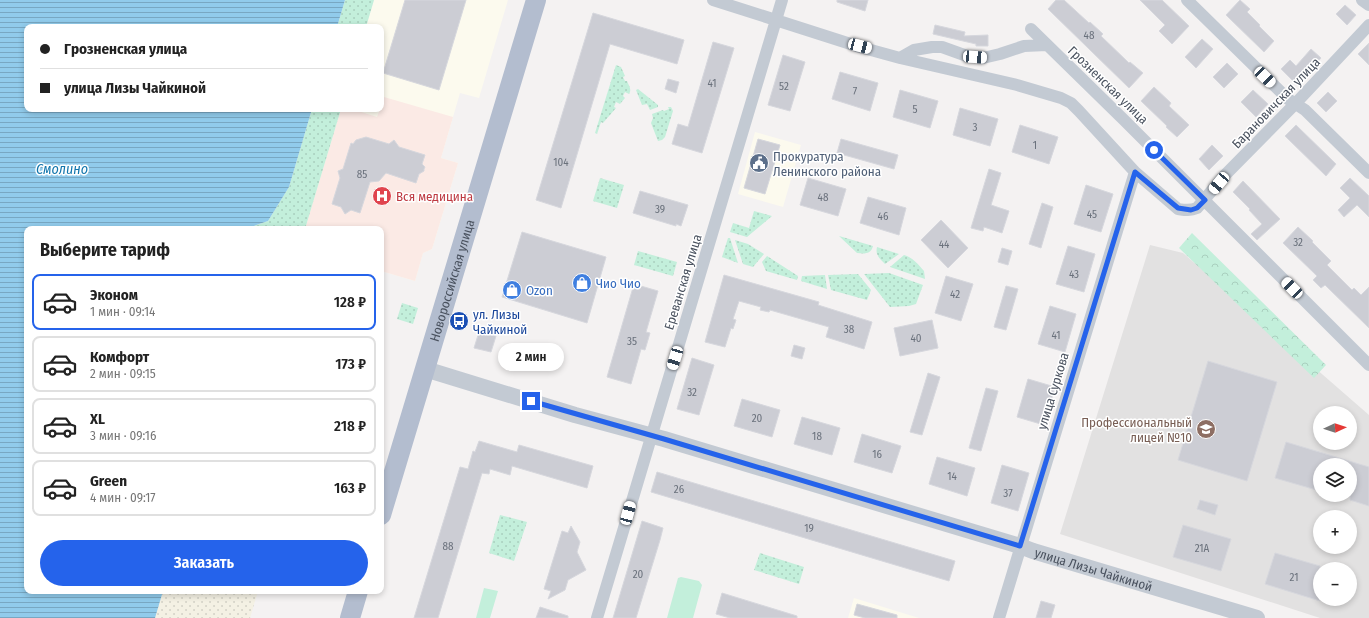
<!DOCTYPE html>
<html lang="ru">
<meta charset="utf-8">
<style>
body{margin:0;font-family:"Fira Sans Condensed",sans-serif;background:#f2f2f2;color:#222;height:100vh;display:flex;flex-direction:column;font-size:15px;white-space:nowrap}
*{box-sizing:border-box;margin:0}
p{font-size:13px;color:#767676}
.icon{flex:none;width:22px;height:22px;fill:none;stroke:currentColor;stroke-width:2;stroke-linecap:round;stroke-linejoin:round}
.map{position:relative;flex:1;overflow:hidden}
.sheet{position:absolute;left:24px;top:226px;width:360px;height:368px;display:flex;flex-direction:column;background:#fff;border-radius:8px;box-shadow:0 2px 6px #0003}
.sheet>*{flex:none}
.top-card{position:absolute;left:24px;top:24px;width:360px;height:88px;border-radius:8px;box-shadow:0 2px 6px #0003;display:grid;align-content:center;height:88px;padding:0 16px;background:#fff}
.needle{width:26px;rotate:87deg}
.controls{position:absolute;left:1313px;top:406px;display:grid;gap:8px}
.controls a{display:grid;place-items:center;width:44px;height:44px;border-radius:50%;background:#fff;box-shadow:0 2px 6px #0003;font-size:20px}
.end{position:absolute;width:18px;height:18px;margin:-9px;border:5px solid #2563eb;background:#fff;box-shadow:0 0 0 2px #fff}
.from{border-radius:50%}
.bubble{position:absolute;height:28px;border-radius:14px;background:#fff;box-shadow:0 2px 6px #0003;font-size:13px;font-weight:600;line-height:28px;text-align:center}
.car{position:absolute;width:12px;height:24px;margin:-12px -6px;border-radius:5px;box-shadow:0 0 3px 1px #0007;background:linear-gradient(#fff 24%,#345 0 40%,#fff 0 76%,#345 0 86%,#fff 0)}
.top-card b{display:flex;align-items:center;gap:14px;height:38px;font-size:15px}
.top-card b+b{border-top:1px solid #e0e0e0}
.top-card i{width:10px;height:10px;background:#222}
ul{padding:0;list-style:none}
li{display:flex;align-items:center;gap:12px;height:56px;margin:0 8px 6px;padding:0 8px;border:2px solid #e0e0e0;border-radius:8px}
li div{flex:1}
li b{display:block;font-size:15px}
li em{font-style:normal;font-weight:600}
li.on{border-color:#2563eb}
li>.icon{width:36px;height:36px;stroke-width:1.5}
h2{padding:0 16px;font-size:18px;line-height:48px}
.button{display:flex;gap:8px;margin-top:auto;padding:8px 16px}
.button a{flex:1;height:46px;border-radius:24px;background:#2563eb;color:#fff;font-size:16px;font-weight:600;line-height:46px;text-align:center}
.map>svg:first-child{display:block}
</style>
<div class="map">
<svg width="1369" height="618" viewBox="0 0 1369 618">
<defs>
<pattern id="grass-dots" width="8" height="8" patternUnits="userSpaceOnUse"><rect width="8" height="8" fill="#c3efdb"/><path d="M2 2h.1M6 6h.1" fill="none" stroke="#a9cfbe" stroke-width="1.8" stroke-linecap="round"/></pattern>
<pattern id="forest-crowns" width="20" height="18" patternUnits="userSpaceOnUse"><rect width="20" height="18" fill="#c3efdb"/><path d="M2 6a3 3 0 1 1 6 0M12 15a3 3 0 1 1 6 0" fill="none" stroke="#a9cfbe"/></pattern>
<pattern id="sand-dots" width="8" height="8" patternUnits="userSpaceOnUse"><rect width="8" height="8" fill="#f4f1e4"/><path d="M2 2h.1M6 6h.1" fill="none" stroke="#d3d1c6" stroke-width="1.8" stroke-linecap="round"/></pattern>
<pattern id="water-rules" width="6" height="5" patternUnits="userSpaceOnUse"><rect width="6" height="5" fill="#91cbeb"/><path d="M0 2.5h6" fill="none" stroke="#78a7c2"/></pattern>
</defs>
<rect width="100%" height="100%" fill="#f4f2f2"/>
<!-- commercial -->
<path fill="#fcfaee" d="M374 0H508L479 98 460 93 441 158 458 163 432 249 423 253 415 281 381 271V229H305L341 109H381V27H366Z
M755 132 801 145 783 207 738 194Z
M854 598 919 618H848Z"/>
<!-- education -->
<path fill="#e2e1e1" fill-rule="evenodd" d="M1150 245 1183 253 1369 415V618H1320L1060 534ZM1320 413H1350V443H1320ZM1320 465H1350V495H1320ZM1320 517H1350V547H1320ZM1320 569H1350V599H1320Z"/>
<!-- medical -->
<path fill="#fbeae5" d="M384 97 453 117 441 158 458 163 432 249 423 253 415 281 381 271V229H305L341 109H352L377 117 380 109H381Z"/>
<!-- grass -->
<path fill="url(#grass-dots)" d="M345 0H374L366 27H337Z
M616 65 621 67 625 76 623 77 625 81H627C629 86 632 89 629 94L625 92 623 96 625 98 620 104 616 102 614 107 616 108 603 123 601 122 597 134 595 133Z
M638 89 658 105V107L650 110 647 104 642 105 636 90Z
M668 107H671L673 111 665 137 662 140 658 141 651 123 653 118 652 114 663 110 664 111 669 109Z
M312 109H341L305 229H245L268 221 289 187Z
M600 178 624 185 617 208 593 201Z
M754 211 772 216 747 237 730 232 733 223 749 228Z
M839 236 873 246C871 254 865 254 857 253Z
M728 238H730L738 263 722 257Z
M735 240 748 244 764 254 753 267 743 264Z
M877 247 899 254 885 264C880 259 875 255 877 247Z
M638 251 677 262 673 276 634 265Z
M904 255C912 257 919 265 924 271L925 279 890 267Z
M767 256 798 276 797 280 766 271 762 262Z
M889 273 923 285 916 304 909 306 890 307 864 274Z
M858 274 871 290 867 300 831 290 828 275Z
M825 275 827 289 801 281 802 276Z
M402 303 418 308 413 324 397 319Z
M500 515 527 522 514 561 489 553Z
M760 553 804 567 799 584 754 570Z"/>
<!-- forest -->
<path fill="url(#forest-crowns)" d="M1192 233 1326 365 1314 378 1179 248Z"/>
<!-- sand -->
<path fill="url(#sand-dots)" d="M163 591H258L250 618H155Z"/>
<!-- garden -->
<path fill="#c3efdb" d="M681 577 699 581 702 585 693 618H667L678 578Z
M484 588 498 591 490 618H476Z"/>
<!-- water -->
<path fill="url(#water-rules)" d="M0 0H345L337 27H27V109H312L289 187 268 221 245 229H27V591H163L155 618H0Z"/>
<!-- building -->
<path fill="#cccdd4" stroke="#d6d7dd" d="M405 0H466L439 90 383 73Z
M837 0H868L865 11 837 2Z
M1056 0H1064L1089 23 1090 22 1103 34 1101 36 1129 63 1130 62 1143 73 1129 88 1048 9Z
M1140 0H1162L1189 26 1172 44 1159 31 1165 25Z
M1240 0 1250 9 1247 12 1260 25 1259 26 1274 41 1264 52 1226 15Z
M1345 5 1356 15 1347 25 1336 14Z
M593 13 684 40 677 64 610 44 561 208 536 200Z
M935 25 965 32 964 36 988 35V46H976V44L933 34Z
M1202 39 1213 49 1196 68 1185 57Z
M713 42 734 48 702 153 672 144 678 124 688 127Z
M1369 43V65L1358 54Z
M1311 49 1321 58 1313 67 1310 64 1293 81 1281 69 1290 60 1296 66Z
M783 55 805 62 790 111 768 105Z
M1227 63 1238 74 1224 88 1213 77Z
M840 72 878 83 870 111 832 99Z
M668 79 679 82 676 93 665 89Z
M1154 87 1171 103 1169 106 1189 125 1177 137 1166 127 1167 126 1141 101Z
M900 90 938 101 930 128 893 117Z
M1253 90 1268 104 1256 117 1241 102Z
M1328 92 1337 101 1326 112 1317 103Z
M960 108 998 119 990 146 953 135Z
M1020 125 1058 137 1049 164 1012 152Z
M1296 125 1336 164 1326 176 1285 136Z
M366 137 389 144 394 140 399 147 425 155 422 164 425 167 424 169V171L419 174 416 183 386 173 379 181 370 182 360 213 351 210 345 214 341 207 332 204 340 178 338 171 343 169 351 143 353 144 356 140Z
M758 139 780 145 765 194 744 188Z
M841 139 898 155 894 169 837 153Z
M1212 145 1223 156 1209 170 1199 159Z
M989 169 1001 173 991 205 1009 211 1002 233 984 227 983 231 971 228Z
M808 178 846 189 838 216 800 205Z
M1350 178 1369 196V217L1357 205 1344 217 1338 210 1350 198 1340 188Z
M1243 181 1280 219 1257 240 1251 234 1262 224 1249 210 1250 209 1233 192Z
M1086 185 1113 194 1101 232 1074 224Z
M640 191 688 205 681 226 676 224V226L633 213Z
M868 197 906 208 899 235 860 223Z
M1042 203 1053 207 1041 248 1029 244Z
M941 220 968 248 948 268 921 240Z
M1298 227 1313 241 1312 242 1331 261 1327 265 1352 290 1354 288 1361 295 1369 287V328L1325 285 1321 288 1313 280 1317 276 1283 243Z
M522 232 606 257 587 323 502 297Z
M1068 246 1095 254 1084 292 1056 284Z
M1002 248 1012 251 1008 265 998 262Z
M724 275 819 302 818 305 872 322 864 349 826 337 829 327 770 310 769 312 760 310 761 307 739 301 733 319 736 320 733 329 731 328 725 347 705 342Z
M946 276 973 284 961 321 935 313Z
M634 284 658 291 646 332 650 333 645 350 641 349 631 384 607 377Z
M1006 286 1018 289 1006 330 994 327Z
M1050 306 1076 314 1065 352 1038 344Z
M932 320 938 348 900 356 894 328Z
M479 332 496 336 491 352 474 348Z
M794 345 805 348 802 359 791 356Z
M692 358 714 365 699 415 677 409Z
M1208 361 1277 382 1247 481 1178 460Z
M928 373 940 377 922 435 910 432Z
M1028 379 1055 387 1044 425 1017 417Z
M986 388 998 391 981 451 969 448Z
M742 399 780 410 772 437 734 426Z
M802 417 840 428 832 455 794 444Z
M862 434 901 446 892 473 854 462Z
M479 441 517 452 519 445 593 466 587 488 512 466 510 475 490 469 489 474 482 473 438 618H414L460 467 468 469 473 451 475 452Z
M1286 442 1369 467V506L1350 500V465H1320V491L1275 478Z
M937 457 975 468 967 496 929 484Z
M1002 465 1029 473 1018 511 991 503Z
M657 472 955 561 949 581 651 492Z
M1200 500 1218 505 1215 515 1197 509Z
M642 521 663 528 660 540 636 618H613Z
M1183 525 1231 539 1221 571 1173 557Z
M571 526 580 542 577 552 586 570 568 580 565 590 548 599 551 591 544 589 562 531 568 533Z
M1275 553 1320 566V601L1265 584Z
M722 593 797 616V618H730L716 614Z
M1041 601 1055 605 1051 618H1036Z
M857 604 897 615V618H865L854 615Z
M540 607 568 616V618H536Z"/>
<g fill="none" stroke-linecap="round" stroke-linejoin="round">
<!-- minor -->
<path stroke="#c3cad3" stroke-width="12" d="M713 0 860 47 900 58 1017 85 1061 98 1071 103 1079 111 1135 172 1178 209C1185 210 1190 211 1197 208L1226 174 1295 104 1369 25
M1187 0 1288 99 1305 110 1369 173
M1362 0 1369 5
M1031 29 1124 120 1369 365
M900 58 914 50 932 47H942L967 56 983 58 1000 54 1024 46 1047 45
M597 618 782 0
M999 618 1135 172"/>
<!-- tertiary -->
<path stroke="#c3cad3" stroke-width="16" id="s1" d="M425 369 575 415 664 439 1020 546 1033 551 1257 618"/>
<!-- primary -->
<g stroke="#b3bdcf" stroke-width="20">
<path id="s2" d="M381 515 536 0"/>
<path d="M350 618 358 591"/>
</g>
</g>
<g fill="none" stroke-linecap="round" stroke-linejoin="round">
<!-- route -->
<path stroke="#2563eb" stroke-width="5" d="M531 401 664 439 1020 546 1135 172 1178 208 1191 210 1197 208 1205 200 1154 150"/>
</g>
<!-- icons -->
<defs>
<g id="civic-disc" transform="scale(1)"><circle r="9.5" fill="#5c6f8a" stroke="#fff"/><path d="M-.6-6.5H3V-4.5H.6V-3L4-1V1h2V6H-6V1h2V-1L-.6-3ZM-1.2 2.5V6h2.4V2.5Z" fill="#fff"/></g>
<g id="hospital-disc" transform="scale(1)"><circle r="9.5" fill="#e0444e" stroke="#fff"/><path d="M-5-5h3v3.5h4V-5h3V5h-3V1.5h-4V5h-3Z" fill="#fff"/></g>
<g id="shop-disc" transform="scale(1)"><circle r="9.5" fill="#3f7fe0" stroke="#fff"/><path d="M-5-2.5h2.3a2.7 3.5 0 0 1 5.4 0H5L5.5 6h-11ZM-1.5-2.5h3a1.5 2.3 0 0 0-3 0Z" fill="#fff"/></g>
<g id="bus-disc" transform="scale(1)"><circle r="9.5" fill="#1a4fb4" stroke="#fff"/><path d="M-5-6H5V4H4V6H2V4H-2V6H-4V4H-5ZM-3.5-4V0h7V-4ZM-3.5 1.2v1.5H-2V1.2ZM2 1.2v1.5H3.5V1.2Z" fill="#fff"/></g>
<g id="university-disc" transform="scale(1)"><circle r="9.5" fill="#8d6e63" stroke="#fff"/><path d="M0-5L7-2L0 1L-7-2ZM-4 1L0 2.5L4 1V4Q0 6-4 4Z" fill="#fff"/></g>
</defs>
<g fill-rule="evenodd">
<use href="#civic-disc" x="759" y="163"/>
<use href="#hospital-disc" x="382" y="196"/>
<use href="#shop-disc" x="582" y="283"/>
<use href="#shop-disc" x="512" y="290"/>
<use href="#bus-disc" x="459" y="321"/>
<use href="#university-disc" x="1206" y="429"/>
</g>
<g text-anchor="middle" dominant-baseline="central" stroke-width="3" stroke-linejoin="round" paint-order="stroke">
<!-- number labels -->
<g font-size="11" fill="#6a717c">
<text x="1089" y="35">48</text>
<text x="712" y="83">41</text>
<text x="784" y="86">52</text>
<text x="855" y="91">7</text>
<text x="915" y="109">5</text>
<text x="975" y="127">3</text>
<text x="1035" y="145">1</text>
<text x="561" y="162">104</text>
<text x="362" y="174">85</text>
<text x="823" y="197">48</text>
<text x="660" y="209">39</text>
<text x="1092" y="214">45</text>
<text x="883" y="216">46</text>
<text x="1298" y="242">32</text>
<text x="944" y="244">44</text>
<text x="1074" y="274">43</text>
<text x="955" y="294">42</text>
<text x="849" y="329">38</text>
<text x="1056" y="335">41</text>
<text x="916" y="338">40</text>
<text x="632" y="341">35</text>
<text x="692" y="392">32</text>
<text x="757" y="418">20</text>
<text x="817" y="436">18</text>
<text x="877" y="454">16</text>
<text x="952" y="476">14</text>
<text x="679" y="489">26</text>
<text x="1008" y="493">37</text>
<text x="809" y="528">19</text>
<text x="448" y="546">88</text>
<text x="1202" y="548">21А</text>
<text x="638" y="574">20</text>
<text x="1294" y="577">21</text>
</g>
<!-- street labels -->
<g font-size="13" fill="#4a525f" stroke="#fff">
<text transform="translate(1108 85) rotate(44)">Грозненская улица</text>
<text transform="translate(1276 103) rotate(-46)">Барановичская улица</text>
<text stroke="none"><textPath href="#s2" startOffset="245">Новороссийская улица</textPath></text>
<text transform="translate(683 282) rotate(-73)">Ереванская улица</text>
<text transform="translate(1053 391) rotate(-73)">улица Суркова</text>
<text stroke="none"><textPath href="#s1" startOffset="698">улица Лизы Чайкиной</textPath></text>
</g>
<!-- service labels -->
<g font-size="13" fill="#4e5e75" stroke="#fff" text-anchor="start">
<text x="773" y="156">Прокуратура<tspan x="773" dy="15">Ленинского района</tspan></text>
</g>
<!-- health labels -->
<g font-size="13" fill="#be3a42" stroke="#fff" text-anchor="start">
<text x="396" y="196">Вся медицина</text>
</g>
<!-- shop labels -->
<g font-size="13" fill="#366cbe" stroke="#fff" text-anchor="start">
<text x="596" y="283">Чио Чио</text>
<text x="526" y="290">Ozon</text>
</g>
<!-- transit labels -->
<g font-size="13" fill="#164399" stroke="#fff" text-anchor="start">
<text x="473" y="314">ул. Лизы<tspan x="473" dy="15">Чайкиной</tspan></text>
</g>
<!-- education labels -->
<g font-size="13" fill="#785e54" stroke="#fff" text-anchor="end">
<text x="1192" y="422">Профессиональный<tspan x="1192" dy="15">лицей №10</tspan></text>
</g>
<!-- water labels -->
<g font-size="14" font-style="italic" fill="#1075ac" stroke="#fff">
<text x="62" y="169">Смолино</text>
</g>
</g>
</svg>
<div class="controls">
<a><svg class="needle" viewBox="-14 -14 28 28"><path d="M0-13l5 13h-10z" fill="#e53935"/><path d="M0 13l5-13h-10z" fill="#767676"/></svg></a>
<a><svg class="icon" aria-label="layers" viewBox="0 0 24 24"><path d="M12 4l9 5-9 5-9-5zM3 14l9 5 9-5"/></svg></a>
<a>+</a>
<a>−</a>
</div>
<i class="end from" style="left:1154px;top:150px"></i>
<i class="end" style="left:531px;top:401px"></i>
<div class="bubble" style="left:498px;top:343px;width:66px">2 мин</div>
<i class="car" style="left:860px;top:46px;rotate:105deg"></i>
<i class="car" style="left:975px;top:57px;rotate:94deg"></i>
<i class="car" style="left:1265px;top:77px;rotate:134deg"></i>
<i class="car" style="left:1219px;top:183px;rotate:220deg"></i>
<i class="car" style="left:1292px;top:288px;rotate:315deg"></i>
<i class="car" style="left:675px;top:358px;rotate:197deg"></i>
<i class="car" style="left:628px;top:513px;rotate:15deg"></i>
<div class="top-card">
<b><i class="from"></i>Грозненская улица</b>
<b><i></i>улица Лизы Чайкиной</b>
</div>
<section class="sheet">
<h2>Выберите тариф</h2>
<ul>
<li class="on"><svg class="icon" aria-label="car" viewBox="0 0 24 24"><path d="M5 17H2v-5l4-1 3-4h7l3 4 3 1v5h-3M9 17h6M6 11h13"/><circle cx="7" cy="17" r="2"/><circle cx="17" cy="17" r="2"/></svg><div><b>Эконом</b><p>1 мин · 09:14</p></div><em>128 ₽</em></li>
<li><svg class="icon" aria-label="car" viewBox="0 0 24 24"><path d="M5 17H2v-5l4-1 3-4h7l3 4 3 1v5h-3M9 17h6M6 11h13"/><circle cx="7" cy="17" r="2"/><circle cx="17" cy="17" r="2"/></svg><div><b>Комфорт</b><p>2 мин · 09:15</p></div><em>173 ₽</em></li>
<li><svg class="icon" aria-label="car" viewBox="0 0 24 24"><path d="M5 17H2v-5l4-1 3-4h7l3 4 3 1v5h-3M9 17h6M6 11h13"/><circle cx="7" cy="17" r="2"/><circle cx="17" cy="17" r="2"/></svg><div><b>XL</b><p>3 мин · 09:16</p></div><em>218 ₽</em></li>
<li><svg class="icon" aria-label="car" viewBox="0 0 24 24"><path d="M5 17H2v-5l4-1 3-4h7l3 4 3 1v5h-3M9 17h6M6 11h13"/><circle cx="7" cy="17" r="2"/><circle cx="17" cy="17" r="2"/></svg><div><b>Green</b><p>4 мин · 09:17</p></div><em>163 ₽</em></li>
</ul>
<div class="button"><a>Заказать</a></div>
</section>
</div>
